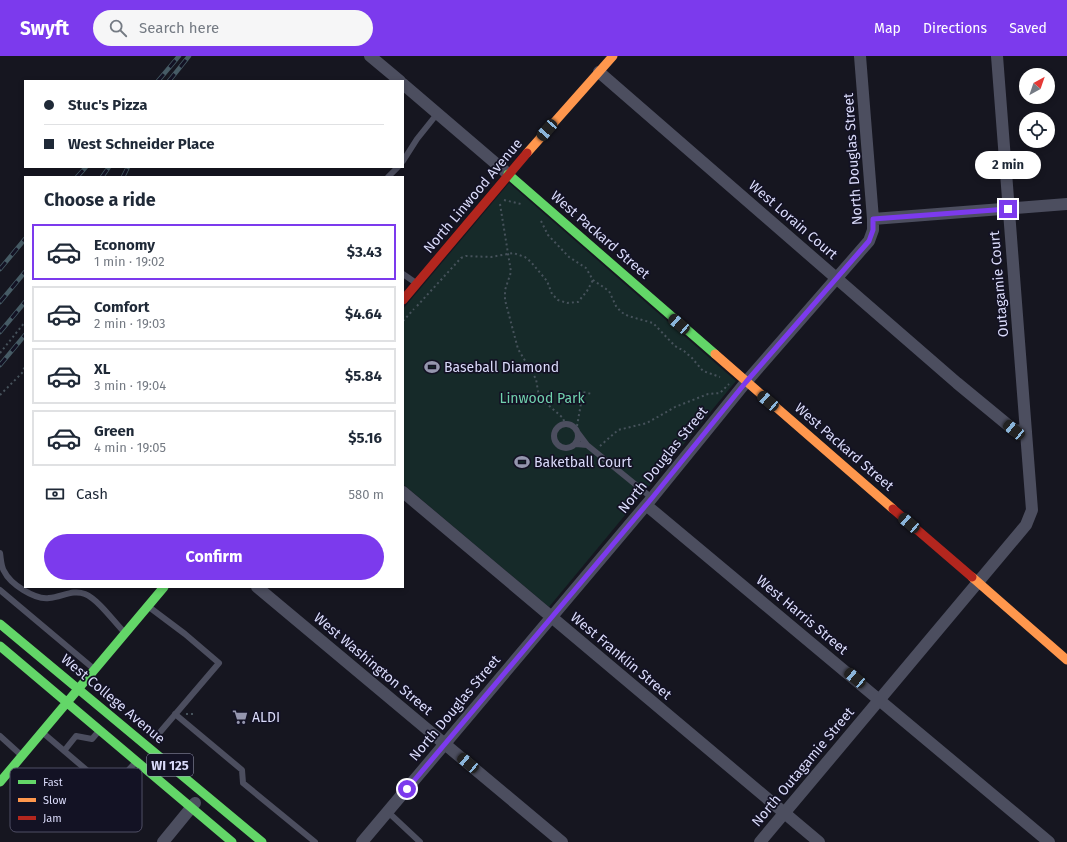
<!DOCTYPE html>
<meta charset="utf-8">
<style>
body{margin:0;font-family:"Fira Sans",sans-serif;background:#f6f6f7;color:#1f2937;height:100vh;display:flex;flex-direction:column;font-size:15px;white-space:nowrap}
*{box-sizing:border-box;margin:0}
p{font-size:13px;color:#747a83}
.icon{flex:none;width:22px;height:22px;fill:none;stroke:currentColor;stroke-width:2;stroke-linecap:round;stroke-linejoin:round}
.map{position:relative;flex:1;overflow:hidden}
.side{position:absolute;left:24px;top:120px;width:380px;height:412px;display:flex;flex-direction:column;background:#fff;border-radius:0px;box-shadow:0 2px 6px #0003}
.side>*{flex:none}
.hud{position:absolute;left:24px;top:24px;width:380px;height:88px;border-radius:0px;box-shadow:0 2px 6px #0003;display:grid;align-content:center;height:88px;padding:0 20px;background:#fff}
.needle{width:26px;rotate:40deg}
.fabs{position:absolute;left:1019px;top:12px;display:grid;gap:8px}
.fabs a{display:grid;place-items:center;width:36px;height:36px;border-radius:50%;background:#fff;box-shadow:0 2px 6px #0003;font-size:20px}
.end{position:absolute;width:18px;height:18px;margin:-9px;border:5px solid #7c3aed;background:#fff;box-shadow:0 0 0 2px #fff}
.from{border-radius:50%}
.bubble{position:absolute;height:28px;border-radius:14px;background:#fff;box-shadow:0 2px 6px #0003;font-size:13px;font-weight:700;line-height:28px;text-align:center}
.car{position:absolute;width:12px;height:24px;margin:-12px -6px;border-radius:5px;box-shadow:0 0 3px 1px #0007;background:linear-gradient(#222 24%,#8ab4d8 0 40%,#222 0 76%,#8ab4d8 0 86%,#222 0)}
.hud b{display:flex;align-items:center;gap:14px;height:38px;font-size:15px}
.hud b+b{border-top:1px solid #e0e1e3}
.hud i{width:10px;height:10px;background:#1f2937}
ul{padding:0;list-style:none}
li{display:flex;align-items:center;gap:12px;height:56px;margin:0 8px 6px;padding:0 12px;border:2px solid #e0e1e3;border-radius:0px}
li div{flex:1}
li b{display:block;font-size:15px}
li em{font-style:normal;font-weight:700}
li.current{border-color:#7c3aed}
li>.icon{width:36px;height:36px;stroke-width:1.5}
h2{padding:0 20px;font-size:18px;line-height:48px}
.pay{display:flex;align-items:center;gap:10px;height:44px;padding:0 20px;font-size:15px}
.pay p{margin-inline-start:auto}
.button{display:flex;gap:8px;margin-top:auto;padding:8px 20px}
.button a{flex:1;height:46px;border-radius:24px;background:#7c3aed;color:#fff;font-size:16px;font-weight:700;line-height:46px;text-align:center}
header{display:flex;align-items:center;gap:24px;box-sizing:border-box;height:56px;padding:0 20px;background:#7c3aed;color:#fff}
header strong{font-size:19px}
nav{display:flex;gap:22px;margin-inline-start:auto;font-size:14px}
.search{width:280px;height:36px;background:#f6f6f7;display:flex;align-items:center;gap:10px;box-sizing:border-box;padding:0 14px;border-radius:22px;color:#747a83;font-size:15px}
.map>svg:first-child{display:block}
</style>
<header>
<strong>Swyft</strong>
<div class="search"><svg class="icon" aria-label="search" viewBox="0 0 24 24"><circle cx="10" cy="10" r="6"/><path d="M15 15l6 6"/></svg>Search here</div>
<nav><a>Map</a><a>Directions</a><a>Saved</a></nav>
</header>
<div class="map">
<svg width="1067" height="786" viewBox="0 0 1067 786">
<rect width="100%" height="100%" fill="#161620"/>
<!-- green -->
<path fill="#162a29" d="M509 127 736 325 549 551 403 428V253Z"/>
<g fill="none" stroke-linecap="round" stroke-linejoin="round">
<!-- path -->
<path stroke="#46525b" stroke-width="2" stroke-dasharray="2 3" stroke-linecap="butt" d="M504 144 521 148
M500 148 511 216 505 234V244L518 293 536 323 539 341 563 362 565 368
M541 165 548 179 569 201 586 212 593 224 609 235 616 250 621 256 628 260 653 267 675 290 684 295 692 302 703 315 720 321
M417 250 461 202 466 200 491 201 513 197 525 201 531 206 547 225 552 238 558 244 567 247 578 246 587 235 593 224
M403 265 414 253
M0 297 25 266
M0 339 22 317 25 310
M577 370 583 336 592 338
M600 390 618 374 647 367 675 351 708 338 720 337 729 328
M186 658H195"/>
<!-- lane -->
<path stroke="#4c4e5f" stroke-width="6" d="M403 105 417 83 437 58
M388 121 398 111
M403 218 416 227
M554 380a12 12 0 1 1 24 0a12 12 0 1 1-24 0Z
M576 388 587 389 578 377
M587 389 652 442
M0 497C1 503 1 510 4 515 10 528 35 544 49 542 62 541 73 533 85 538 99 544 114 566 125 577
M0 534 94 613
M149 551 185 578 219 607 161 675
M175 658 242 714 243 727 315 786
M42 676 110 734 135 707
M0 680 21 699
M64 695 76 680 92 683 98 676
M388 756 420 786"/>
<!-- street -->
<path stroke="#4c4e5f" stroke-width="12" d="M370 0 400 25
M599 16 957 327 1014 374 1026 375
M403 28 508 118
M873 163 1067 148
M403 436 819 786
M646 449 1049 786
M257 531 562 786
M163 786 195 747
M362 786 652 442 746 326 869 185 873 174V163L860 0
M760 786 1026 469 1032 454 997 0"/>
<!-- fast -->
<path stroke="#63d668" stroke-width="9" d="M508 118 715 298
M0 568 262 786
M0 590 232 786
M0 726 164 531"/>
<!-- slow -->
<path stroke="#ff974d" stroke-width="9" d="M527 97 613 0
M715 298 893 453
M972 521 1067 604"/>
<!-- jam -->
<path stroke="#b3261e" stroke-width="9" d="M403 244 527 97
M893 453 972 521"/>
<!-- rail casing -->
<g stroke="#465b65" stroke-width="4.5">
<path id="rail" d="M158 25 179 0
M169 25 189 0
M77 121 86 111
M102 121 109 111
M123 121 128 111
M0 213 25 183
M0 246 25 216
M0 276 25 246
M0 309 25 279"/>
</g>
<!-- rail -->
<use href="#rail" stroke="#131224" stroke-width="3" stroke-dasharray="9" stroke-linecap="butt"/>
</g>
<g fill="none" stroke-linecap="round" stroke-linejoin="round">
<!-- route -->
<path stroke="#7c3aed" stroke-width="5" d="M407 733 652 442 746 326 869 185 873 174V163L1008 153"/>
</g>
<!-- icons -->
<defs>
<g id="stadium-bare" transform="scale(1.2)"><path d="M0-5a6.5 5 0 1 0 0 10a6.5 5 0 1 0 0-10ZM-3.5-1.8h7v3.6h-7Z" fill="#9596ae" stroke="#131224" stroke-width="2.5" paint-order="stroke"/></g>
<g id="supermarket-bare" transform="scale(1.2)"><path d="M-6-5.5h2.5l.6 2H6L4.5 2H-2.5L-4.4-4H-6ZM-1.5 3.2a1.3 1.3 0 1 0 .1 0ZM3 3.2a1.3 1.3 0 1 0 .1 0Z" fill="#9596ae" stroke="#131224" stroke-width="2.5" paint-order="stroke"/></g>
</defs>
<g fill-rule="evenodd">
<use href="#stadium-bare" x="432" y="311"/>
<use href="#stadium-bare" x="522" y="406"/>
<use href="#supermarket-bare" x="240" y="661"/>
</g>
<g text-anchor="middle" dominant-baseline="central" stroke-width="3.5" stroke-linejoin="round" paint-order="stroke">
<!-- shield labels -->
<rect fill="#131224" stroke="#9e9fba" stroke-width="1" x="147" y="698" width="46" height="22" rx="3"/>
<g font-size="13" font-weight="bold" fill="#dadbfa">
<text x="170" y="709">WI 125</text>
</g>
<!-- street labels -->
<g font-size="14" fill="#dadbfa" stroke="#131224">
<text transform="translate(853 103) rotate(-94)">North Douglas Street</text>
<text transform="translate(473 140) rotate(-50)">North Linwood Avenue</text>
<text transform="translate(793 164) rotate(41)">West Lorain Court</text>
<text transform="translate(600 179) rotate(41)">West Packard Street</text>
<text transform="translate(999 228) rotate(-95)">Outagamie Court</text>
<text transform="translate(844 391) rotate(41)">West Packard Street</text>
<text transform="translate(663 404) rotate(-51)">North Douglas Street</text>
<text transform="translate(802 559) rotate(40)">West Harris Street</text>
<text transform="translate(621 600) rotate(40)">West Franklin Street</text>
<text transform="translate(373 608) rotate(40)">West Washington Street</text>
<text transform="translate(113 643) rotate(40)">West College Avenue</text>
<text transform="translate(455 652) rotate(-50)">North Douglas Street</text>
<text transform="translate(803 711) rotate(-50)">North Outagamie Street</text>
</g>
<!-- poi labels -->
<g font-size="14" fill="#dadbfa" stroke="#131224" text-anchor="start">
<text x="444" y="311">Baseball Diamond</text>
<text x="534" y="406">Baketball Court</text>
<text x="252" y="661">ALDI</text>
</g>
<!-- park labels -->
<g font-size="14" fill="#70d1ad" stroke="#131224">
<text x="542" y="342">Linwood Park</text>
</g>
</g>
<!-- legend -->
<rect x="10" y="712" width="132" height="64" rx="6" fill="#131224" stroke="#4f4e64" stroke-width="1"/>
<rect x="18" y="724" width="18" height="4" fill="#63d668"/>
<rect x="18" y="742" width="18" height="4" fill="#ff974d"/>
<rect x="18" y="760" width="18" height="4" fill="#b3261e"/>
<g font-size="11" fill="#dadbfa">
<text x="43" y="730">Fast</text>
<text x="43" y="748">Slow</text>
<text x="43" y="766">Jam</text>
</g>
</svg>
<div class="fabs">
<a><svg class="needle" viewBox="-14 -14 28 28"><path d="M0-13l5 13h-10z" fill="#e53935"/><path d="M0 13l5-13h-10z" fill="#747a83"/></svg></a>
<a><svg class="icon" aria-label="locate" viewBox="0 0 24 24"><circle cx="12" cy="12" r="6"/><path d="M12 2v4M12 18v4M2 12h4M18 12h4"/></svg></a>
</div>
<i class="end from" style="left:407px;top:733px"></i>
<i class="end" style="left:1008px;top:153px"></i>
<div class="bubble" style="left:975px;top:95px;width:66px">2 min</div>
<i class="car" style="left:547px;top:74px;rotate:221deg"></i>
<i class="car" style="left:679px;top:268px;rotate:311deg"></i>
<i class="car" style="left:768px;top:345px;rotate:311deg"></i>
<i class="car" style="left:1014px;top:374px;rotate:309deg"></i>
<i class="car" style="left:909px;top:467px;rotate:311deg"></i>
<i class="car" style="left:855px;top:622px;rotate:310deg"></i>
<i class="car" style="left:468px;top:707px;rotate:310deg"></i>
<div class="hud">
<b><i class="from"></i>Stuc's Pizza</b>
<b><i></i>West Schneider Place</b>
</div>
<section class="side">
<h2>Choose a ride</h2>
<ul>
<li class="current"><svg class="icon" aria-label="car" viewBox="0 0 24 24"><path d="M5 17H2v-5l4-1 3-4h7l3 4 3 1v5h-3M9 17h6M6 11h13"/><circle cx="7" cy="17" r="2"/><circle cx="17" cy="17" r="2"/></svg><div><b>Economy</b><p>1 min · 19:02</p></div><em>$3.43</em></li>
<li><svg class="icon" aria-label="car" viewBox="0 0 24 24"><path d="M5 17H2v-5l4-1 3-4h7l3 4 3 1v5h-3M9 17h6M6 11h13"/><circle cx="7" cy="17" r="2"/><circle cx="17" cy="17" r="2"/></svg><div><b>Comfort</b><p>2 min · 19:03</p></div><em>$4.64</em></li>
<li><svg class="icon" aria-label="car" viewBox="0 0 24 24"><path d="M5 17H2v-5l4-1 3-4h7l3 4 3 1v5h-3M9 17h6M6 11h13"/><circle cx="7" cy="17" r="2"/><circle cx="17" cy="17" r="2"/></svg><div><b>XL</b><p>3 min · 19:04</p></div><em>$5.84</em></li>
<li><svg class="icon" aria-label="car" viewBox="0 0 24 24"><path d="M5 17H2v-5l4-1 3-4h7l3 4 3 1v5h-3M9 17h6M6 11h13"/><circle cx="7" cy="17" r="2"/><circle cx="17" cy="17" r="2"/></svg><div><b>Green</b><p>4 min · 19:05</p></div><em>$5.16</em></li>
</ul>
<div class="pay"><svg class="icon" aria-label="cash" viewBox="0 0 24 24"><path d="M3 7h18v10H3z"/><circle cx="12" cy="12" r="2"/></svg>Cash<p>580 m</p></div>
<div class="button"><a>Confirm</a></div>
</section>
</div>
